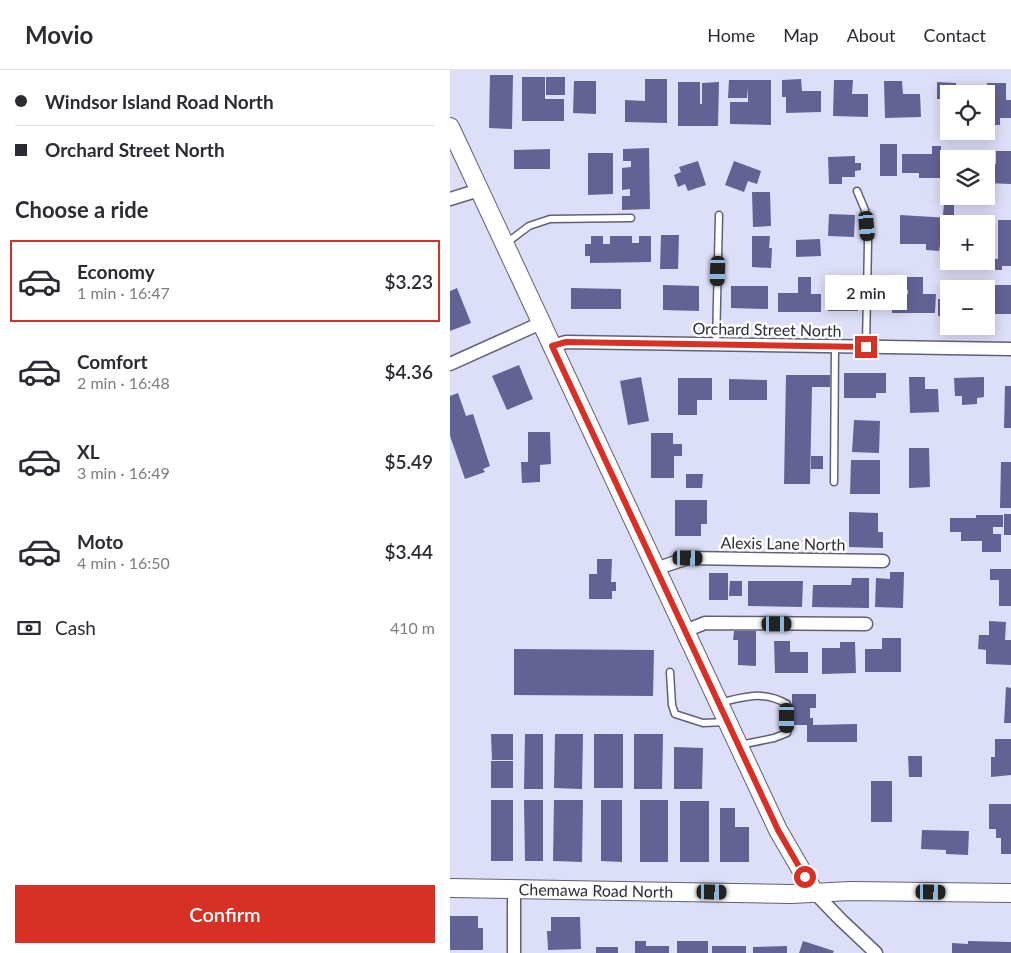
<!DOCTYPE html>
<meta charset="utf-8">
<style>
body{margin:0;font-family:Lato,sans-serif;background:#f2f2f3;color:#2b2b33;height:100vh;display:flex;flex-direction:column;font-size:19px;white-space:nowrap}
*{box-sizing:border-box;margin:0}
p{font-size:16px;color:#7c7c81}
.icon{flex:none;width:28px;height:28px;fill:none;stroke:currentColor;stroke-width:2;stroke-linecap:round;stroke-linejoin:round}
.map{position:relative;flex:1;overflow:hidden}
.panel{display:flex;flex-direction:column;background:#fff;width:450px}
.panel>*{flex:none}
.top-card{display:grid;align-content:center;height:110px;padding:0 15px;background:#fff}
.fabs{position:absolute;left:490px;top:15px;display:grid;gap:10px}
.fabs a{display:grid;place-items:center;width:55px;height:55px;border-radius:0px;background:#fff;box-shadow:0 2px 12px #0003;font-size:25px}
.end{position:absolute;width:22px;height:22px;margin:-11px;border:6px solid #d93025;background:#fff;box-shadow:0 0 0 2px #fff}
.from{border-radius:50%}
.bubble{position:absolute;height:35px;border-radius:0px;background:#fff;box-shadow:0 2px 12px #0003;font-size:16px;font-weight:600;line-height:35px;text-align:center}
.car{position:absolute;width:15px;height:30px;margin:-15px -8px;border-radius:6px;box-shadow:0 0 4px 1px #0007;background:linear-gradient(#222 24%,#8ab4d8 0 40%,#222 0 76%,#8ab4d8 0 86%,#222 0)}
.top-card b{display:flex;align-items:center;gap:18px;height:48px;font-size:19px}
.top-card b+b{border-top:1px solid #e1e1e2}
.top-card i{width:12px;height:12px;background:#2b2b33}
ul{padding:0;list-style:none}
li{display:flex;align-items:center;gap:15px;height:82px;margin:0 10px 8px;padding:0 5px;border:2px solid transparent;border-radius:0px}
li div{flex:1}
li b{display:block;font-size:19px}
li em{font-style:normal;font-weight:600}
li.current{border-color:#d93025}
li>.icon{width:45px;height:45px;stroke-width:1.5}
h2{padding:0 15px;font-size:22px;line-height:60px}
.pay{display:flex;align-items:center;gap:12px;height:55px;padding:0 15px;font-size:19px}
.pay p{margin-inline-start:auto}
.primary-button{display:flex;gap:10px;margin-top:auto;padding:10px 15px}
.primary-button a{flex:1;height:58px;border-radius:0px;background:#d93025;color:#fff;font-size:20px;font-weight:600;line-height:58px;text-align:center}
header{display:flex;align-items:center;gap:30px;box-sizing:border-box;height:70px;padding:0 25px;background:#fff;border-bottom:1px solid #e1e1e2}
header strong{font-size:24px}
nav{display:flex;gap:28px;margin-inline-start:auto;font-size:18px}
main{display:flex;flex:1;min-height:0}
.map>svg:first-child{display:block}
</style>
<header>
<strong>Movio</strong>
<nav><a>Home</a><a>Map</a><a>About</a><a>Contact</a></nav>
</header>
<main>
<section class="panel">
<div class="top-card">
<b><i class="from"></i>Windsor Island Road North</b>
<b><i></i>Orchard Street North</b>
</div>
<h2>Choose a ride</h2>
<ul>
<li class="current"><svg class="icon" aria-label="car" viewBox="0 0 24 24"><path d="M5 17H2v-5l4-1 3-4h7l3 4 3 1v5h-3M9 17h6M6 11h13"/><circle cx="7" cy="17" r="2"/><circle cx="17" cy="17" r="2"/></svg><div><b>Economy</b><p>1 min · 16:47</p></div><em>$3.23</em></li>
<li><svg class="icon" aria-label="car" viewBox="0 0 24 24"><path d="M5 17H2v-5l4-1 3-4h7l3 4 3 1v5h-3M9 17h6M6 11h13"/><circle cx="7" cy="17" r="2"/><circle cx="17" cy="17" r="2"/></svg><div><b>Comfort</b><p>2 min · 16:48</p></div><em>$4.36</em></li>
<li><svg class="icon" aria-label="car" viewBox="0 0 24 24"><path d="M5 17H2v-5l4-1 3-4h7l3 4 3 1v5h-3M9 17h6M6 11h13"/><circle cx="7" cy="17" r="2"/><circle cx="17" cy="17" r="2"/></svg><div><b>XL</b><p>3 min · 16:49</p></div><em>$5.49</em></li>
<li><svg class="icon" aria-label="car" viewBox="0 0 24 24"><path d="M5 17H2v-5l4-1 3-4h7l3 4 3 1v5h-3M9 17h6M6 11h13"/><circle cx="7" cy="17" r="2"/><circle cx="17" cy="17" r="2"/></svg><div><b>Moto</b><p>4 min · 16:50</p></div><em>$3.44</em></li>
</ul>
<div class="pay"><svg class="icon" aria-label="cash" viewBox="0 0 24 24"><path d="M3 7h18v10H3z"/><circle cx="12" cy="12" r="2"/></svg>Cash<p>410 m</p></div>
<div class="primary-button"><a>Confirm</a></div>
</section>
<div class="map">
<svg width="561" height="883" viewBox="0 0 561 883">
<rect width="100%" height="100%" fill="#dddef7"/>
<!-- building -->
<path fill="#636295" d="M40 5H63L62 59 39 58Z
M72 7H95V29H114V51H72Z
M96 7H115V25H96Z
M195 9H217V53L175 52V30L195 31Z
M351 9 352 21H371V42L336 43V27H332V10Z
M279 10H321V55L280 54V32H298V17L297 28H278Z
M384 10H403L402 24H418V47L383 46Z
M124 11H146V44L123 43Z
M434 11H452L453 24H470L471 47 435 48Z
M228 12H250V34H252V13L269 12 268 56H228Z
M487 12 506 13V24H499V49H492L493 29H487Z
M537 13H556V30H561V48H550V55H536Z
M430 74H447V106H430Z
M482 76H491V84H496L497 108H469V103H452V84H482Z
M199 78 200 139 172 140V126H180V119L172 120V98L181 97V91H173V79Z
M100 79V99H64V80Z
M546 81H561V114L536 113V94H546Z
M138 83H163V124L138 125Z
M405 86V93H411V100L405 101V107H392V114H379L378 87Z
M248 91 256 115 238 121 235 114 228 117 224 105 231 102 229 97Z
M284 91 311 101 307 114 298 111 294 122 275 115Z
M302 122H320L321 156 303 157Z
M494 134H504V146L493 145Z
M379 144 405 145 404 167 378 166Z
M450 145 500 148 499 176 490 175 489 181 476 180V174H450Z
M548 150H561V196H552V200H536V188L548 189Z
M211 165H229L228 199H210Z
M141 166H153V174H160V166H182V173H189V166H201V192L140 193V186H135V174H141Z
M302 166H320L319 178H322L321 198 302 197Z
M370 169 371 186 346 187V170Z
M348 207H361V224H371V242H328V223H348Z
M442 207H473V224H486L485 243H442V224H458V220H442Z
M213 215 249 216V241L213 240Z
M543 215H561V244H536V219H543Z
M281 216H318V239L281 238Z
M391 216H409L408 241H378V223L391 224Z
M7 218 21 253 0 261V221Z
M121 218 171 219V239H121Z
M488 229H499V246H488Z
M69 295 83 329 57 340 42 306Z
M394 303H436V323H426V328H394Z
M336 305H380V317H362L360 414H334Z
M191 307 199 351 178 355 170 311Z
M459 307H475V319H488L489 342 460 343Z
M534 307V327L527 328V334L512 335V326H505L504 308Z
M228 308H262V330H247V345H228Z
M279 309 317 310V330H279Z
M555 316H561V358H554Z
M8 323 16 346 23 344 40 396 33 399 35 402 15 409 0 366V326Z
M404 350 430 351 429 383 402 382Z
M78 362H100L101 394 90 395V412L72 413 71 392H78Z
M201 363H223V374H232V386H224V408H201Z
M459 378H479L480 417 459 418Z
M361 386H373V399H361Z
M401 390H430V424H400Z
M551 392H561V438H550Z
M236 404H253L252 418H236Z
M225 430H257V454H251V466H225Z
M399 442 428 443V462H433V478L399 477Z
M554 444H561V465H554Z
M526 445H553V457H543V464H551V482H532V471H511V462H500V448H526Z
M147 489H162L161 512H166V521H162V529H139V504H147Z
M540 499H561V536H549V510H540Z
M440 502H454L453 538 425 537 426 508 440 509Z
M259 503H278V530H259Z
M402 508H419V538L362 537 363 515H401Z
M280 511H292V526H279Z
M298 511H353L352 537 298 536Z
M539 551 556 552 555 570H561V595L536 594V580L528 579 529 565H539Z
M284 561H306V596L288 595V570H283Z
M432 568H451V602H415V579H432Z
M324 571H340V582H358V603H325Z
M390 572H405L406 603 372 604V578H390Z
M64 579 204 580 203 626 64 625Z
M556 617 561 618V653H554Z
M342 624H366V638H360V648H363V655L407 654V672H357V655H342Z
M41 664H63V690H42Z
M75 664H93V719H74Z
M105 664H133L132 719 104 718Z
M144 664H173V718H144Z
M184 664H213L212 719H184Z
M545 669H561V705L541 707V687H545Z
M224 677 253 678 252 719H224Z
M458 686H472V707H459Z
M41 691H63V718H41Z
M421 711H442V752H421Z
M41 730H63V791H41Z
M74 730H93V791H75Z
M104 730H133L132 792 103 791Z
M151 730H172V792L151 791Z
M190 730H218V792H190Z
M230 731H259V792H230Z
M539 734H561V784H551V768H546V759H539Z
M270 738H285V757H299V792H270Z
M472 760 519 761 518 785 496 784V780L471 779Z
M0 846H28V858H33V880H0Z
M101 847H130L131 879 98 880 97 861H101Z
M185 871H196V876H219V883H185Z
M227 871H258V883H227Z
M353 871 384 881 383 883H349Z
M518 871 561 872V883H502V873L518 874Z
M262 876H296V883H262Z
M337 876V883H303V877Z
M146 877H168V883H146Z"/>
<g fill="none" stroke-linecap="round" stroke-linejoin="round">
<!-- lane casing -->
<g stroke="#606076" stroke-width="9">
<path id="lane" d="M407 121 415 140 418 172 416 277
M55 174 79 156 100 149 181 148
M266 275 269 145
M384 412 385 276
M220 602 222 635 225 644 253 653 276 652
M269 633C294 627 313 620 337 634V663L324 668 290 675"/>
</g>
<!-- street casing -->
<g stroke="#606076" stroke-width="15">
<path id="street" d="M0 129 29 120
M102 276 116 272 561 279
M0 294 91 253
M205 499 238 488 433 491
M235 561 255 553 416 554
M64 819V883
M364 822 390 849 426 883"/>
</g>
<!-- secondary casing -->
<g stroke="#606076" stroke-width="20">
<path id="secondary" d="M0 57 328 760 364 822
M0 818 341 824 401 821 561 823"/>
</g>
<!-- lane -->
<use href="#lane" stroke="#fff" stroke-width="6"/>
<!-- street -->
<use href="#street" stroke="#fff" stroke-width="12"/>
<!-- secondary -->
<use href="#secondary" stroke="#fff" stroke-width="18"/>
</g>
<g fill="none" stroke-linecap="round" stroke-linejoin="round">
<!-- route -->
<path stroke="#d93025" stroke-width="6" d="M355 807 328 760 102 276 116 272 416 277"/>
</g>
<g text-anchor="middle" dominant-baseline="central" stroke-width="5" stroke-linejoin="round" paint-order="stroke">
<!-- street labels -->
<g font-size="16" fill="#2e2e38" stroke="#fff">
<text transform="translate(317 259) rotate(1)">Orchard Street North</text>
<text transform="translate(333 473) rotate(1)">Alexis Lane North</text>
<text transform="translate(146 820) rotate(1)">Chemawa Road North</text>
</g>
</g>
</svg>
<div class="fabs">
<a><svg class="icon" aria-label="locate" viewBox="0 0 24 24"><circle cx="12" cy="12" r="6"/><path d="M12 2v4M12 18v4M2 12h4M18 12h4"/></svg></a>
<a><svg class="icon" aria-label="layers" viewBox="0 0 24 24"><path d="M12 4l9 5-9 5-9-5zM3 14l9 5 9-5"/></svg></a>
<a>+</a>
<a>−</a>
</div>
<i class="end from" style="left:355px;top:807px"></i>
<i class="end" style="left:416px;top:277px"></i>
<div class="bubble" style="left:375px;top:205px;width:82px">2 min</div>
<i class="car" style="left:417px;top:156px;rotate:175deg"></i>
<i class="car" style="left:268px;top:201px;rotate:182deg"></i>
<i class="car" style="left:238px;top:488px;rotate:91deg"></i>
<i class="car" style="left:327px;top:554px;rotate:90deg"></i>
<i class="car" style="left:337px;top:648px;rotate:180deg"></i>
<i class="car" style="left:262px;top:822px;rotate:91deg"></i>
<i class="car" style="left:481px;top:822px;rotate:91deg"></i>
</div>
</main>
